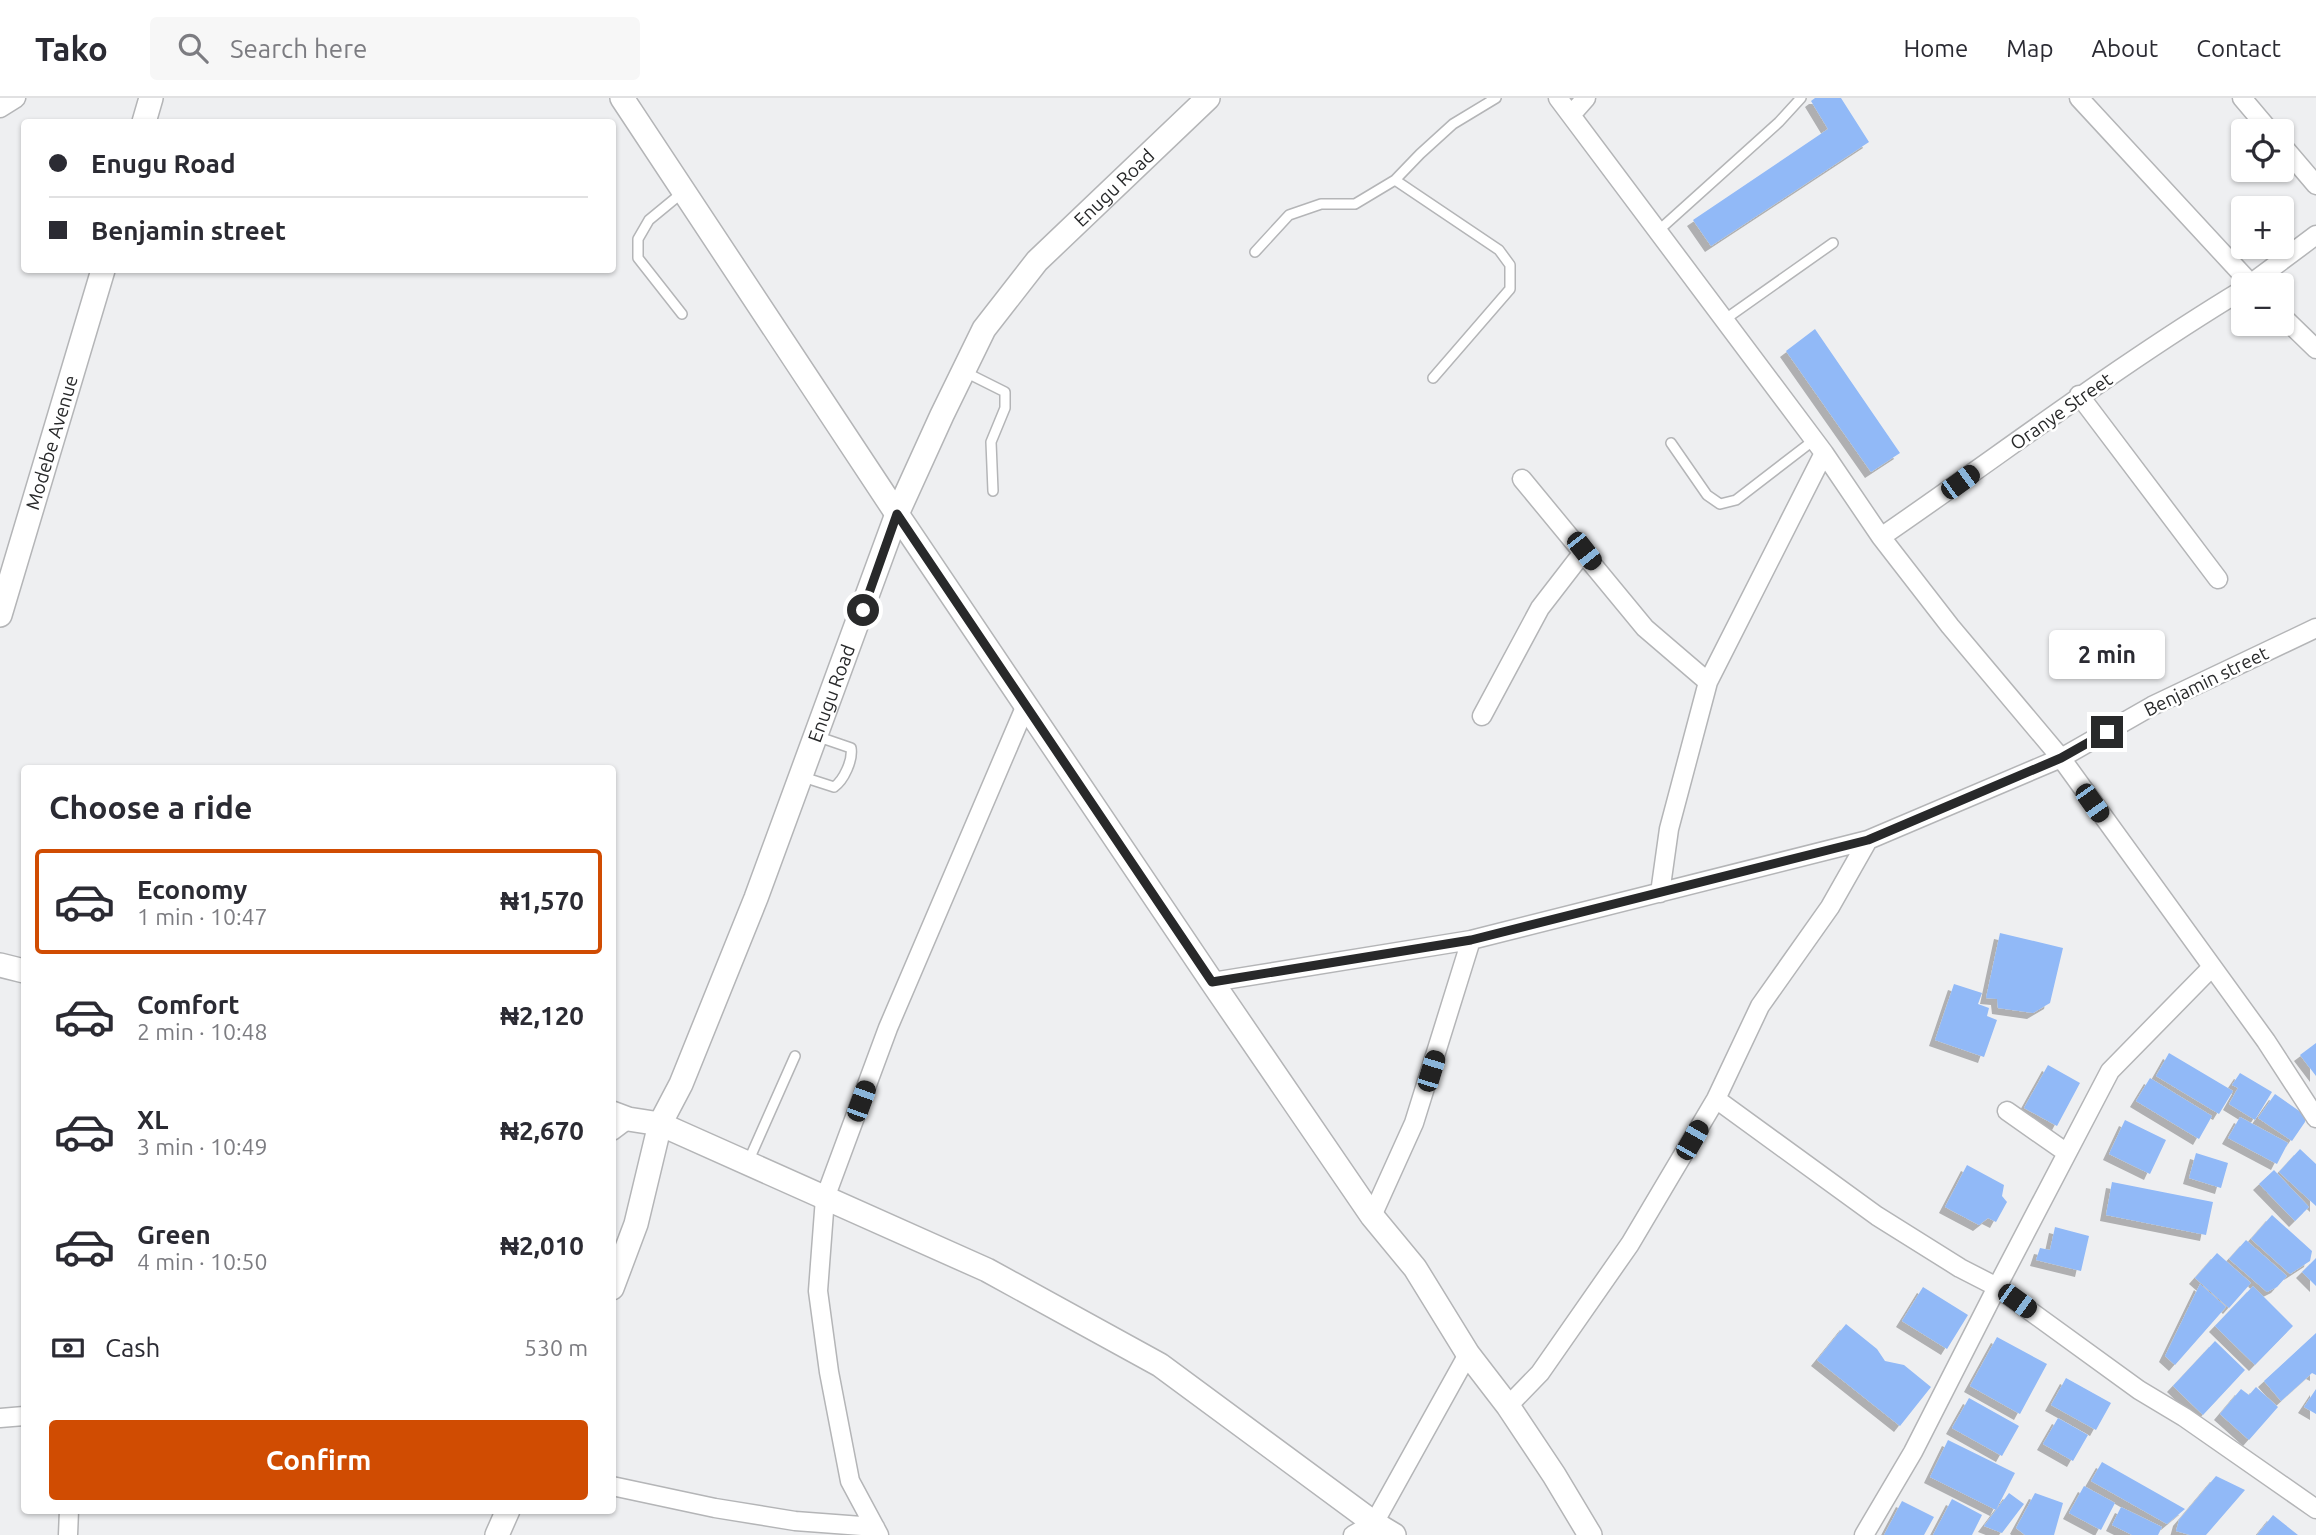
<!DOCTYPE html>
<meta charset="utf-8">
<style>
body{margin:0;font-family:Ubuntu,sans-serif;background:#f7f7f7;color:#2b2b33;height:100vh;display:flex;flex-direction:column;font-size:26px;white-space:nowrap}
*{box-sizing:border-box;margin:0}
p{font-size:23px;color:#7c7c81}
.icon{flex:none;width:38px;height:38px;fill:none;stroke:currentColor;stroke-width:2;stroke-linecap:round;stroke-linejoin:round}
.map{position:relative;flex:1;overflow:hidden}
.sheet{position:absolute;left:21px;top:667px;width:595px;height:749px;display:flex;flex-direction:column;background:#fff;border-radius:7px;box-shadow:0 2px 5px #0004}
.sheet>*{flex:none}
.guide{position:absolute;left:21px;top:21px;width:595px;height:154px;border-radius:7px;box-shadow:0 2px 5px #0004;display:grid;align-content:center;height:154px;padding:0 28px;background:#fff}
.controls{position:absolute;left:2231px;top:21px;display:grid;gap:14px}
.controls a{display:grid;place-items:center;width:63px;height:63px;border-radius:7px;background:#fff;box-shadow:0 2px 5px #0004;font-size:35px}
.end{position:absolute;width:32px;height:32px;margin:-16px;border:9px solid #28292a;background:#fff;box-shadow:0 0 0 4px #fff}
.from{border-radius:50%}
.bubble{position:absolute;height:49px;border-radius:7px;background:#fff;box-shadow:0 2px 5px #0004;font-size:23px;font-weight:600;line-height:49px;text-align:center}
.car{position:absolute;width:21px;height:42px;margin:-21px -10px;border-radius:9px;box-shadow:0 0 5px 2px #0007;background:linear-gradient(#222 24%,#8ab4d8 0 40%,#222 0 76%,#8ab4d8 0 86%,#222 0)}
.guide b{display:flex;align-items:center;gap:24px;height:66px;font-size:26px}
.guide b+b{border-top:2px solid #e1e1e2}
.guide i{width:18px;height:18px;background:#2b2b33}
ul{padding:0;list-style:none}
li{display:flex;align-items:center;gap:21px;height:105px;margin:0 14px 10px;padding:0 14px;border:4px solid transparent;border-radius:7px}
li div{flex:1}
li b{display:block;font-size:26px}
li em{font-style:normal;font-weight:600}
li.active{border-color:#d04c02}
li>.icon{width:63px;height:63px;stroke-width:1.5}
h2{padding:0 28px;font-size:32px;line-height:84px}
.pay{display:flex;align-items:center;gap:18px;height:77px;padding:0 28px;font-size:26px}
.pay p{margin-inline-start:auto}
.action{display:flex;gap:14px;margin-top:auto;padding:14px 28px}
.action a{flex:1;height:80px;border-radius:7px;background:#d04c02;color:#fff;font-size:28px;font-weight:600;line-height:80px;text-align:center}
header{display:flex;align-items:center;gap:42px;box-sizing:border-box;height:98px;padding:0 35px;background:#fff;border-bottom:2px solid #e1e1e2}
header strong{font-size:33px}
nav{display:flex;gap:38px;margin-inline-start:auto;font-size:24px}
.search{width:490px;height:63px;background:#f7f7f7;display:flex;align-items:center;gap:18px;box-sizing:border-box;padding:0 24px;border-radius:7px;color:#7c7c81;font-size:26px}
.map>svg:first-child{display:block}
</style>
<header>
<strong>Tako</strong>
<div class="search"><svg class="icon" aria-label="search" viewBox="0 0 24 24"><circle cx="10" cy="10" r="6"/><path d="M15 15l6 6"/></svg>Search here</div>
<nav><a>Home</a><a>Map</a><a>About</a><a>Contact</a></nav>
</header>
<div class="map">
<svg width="2316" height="1437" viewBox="0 0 2316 1437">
<defs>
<filter id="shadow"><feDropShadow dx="-6" dy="6" stdDeviation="0" flood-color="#0004"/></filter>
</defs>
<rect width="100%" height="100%" fill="#eeeff1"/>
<!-- building -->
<path fill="#91b9f7" filter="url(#shadow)" d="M1815 0H1841L1869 44 1711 148 1693 122 1828 31 1811 3Z
M1815 231 1900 355 1871 374 1786 253Z
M2000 835 2063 850 2050 905 2033 915 1998 910 1997 901 1986 900Z
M1954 886 1982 895 1978 906 1989 910 1987 918 1997 922 1984 959 1935 942Z
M2316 945V978L2300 957Z
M2169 955 2233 993 2219 1016 2156 978Z
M2048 967 2080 985 2057 1028 2024 1010Z
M2240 975 2272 994 2255 1022 2229 1006 2238 990 2232 987Z
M2150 980 2212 1018 2199 1041 2136 1003Z
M2275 996 2305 1017V1024L2292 1043 2258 1020Z
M2240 1019 2288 1045 2277 1066 2228 1040Z
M2125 1022 2166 1042 2150 1076 2109 1056Z
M2300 1051 2316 1066V1108L2279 1074Z
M2196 1055 2228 1065 2221 1090 2189 1080Z
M1967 1067 2004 1087 2002 1098 2007 1104 1996 1124 1988 1120 1979 1127 1945 1109Z
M2274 1072 2309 1109 2295 1123 2259 1086Z
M2112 1084 2213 1104 2206 1137 2106 1117Z
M2272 1117 2312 1153 2310 1163 2290 1176 2251 1141Z
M2055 1129 2089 1138 2081 1173 2036 1162 2040 1150 2050 1152Z
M2246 1142 2287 1178 2277 1189 2267 1194 2229 1161Z
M2217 1155 2251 1185 2229 1210 2195 1180Z
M2316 1160V1188L2302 1174Z
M2200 1186 2226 1209 2175 1267 2165 1258Z
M2253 1188 2293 1228 2255 1267 2215 1228Z
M1923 1189 1968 1217 1947 1251 1902 1223Z
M1846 1226 1877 1251 1885 1263 1904 1267 1931 1289 1900 1328 1817 1262Z
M2316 1235V1277L2312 1275 2281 1303 2264 1283Z
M1997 1239 2047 1266 2020 1316 1970 1288Z
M2215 1243 2245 1272 2203 1317 2173 1288Z
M2066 1280 2111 1305 2096 1332 2051 1307Z
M2256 1289 2278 1309 2249 1342 2220 1316 2241 1291 2249 1297Z
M2316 1291V1316L2304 1309Z
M1969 1300 2019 1328 2002 1358 1952 1330Z
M2058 1320 2088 1337 2073 1363 2043 1346Z
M1948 1342 2015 1375 1996 1412 1930 1379Z
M2102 1364 2185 1411 2167 1426 2091 1383Z
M2216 1378 2245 1392 2206 1437H2190L2176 1433 2179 1422Z
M2084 1388 2115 1405 2101 1432 2069 1415Z
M2009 1395 2024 1406 2002 1435 1984 1428Z
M2035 1395 2063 1405 2054 1437H2025L2016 1430Z
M1952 1401 1982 1417 1972 1437H1933Z
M1902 1403 1934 1419 1924 1437H1884Z
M2121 1409 2162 1429 2158 1437H2132L2112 1427Z
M2273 1417 2298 1437H2257Z"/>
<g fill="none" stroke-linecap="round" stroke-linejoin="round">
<!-- service casing -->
<g stroke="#b4b5b7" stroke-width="12">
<path id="service" d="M1395 82 1499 152 1510 167V191L1433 280
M1658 133 1779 24 1801 0
M1255 154 1289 117 1321 106H1355L1395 82 1420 56 1453 26 1496 0
M682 216 638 160V141L649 122 683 94
M1724 222 1833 145
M965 274 1005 294V310L991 344 993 393
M1671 345 1707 397 1720 406 1736 402 1814 342
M803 679 834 689C844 682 853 662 851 650L816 638
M748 1064 795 958"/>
</g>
<!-- minor casing -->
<g stroke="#b4b5b7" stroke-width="21">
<path id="minor" d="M1558 0 1824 355 1881 439 1950 528 2061 660 2266 943 2316 1020
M2079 0 2252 187
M2242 0 2270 33
M0 10 16 0
M1571 17 1586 0
M2282 47 2316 87
M2249 187 2316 137
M2282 218 2316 251
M2079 297 2218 481
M1522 381 1645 530 1708 584
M1881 439C2002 356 2118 267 2244 191
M1482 618 1540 510 1584 453
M1660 795 1669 731 1708 584 1824 355
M1212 884 1471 842 1868 742 2061 660 2152 608 2316 530
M1716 1001 1877 1118 1960 1170 1997 1189 2139 1292 2184 1319 2316 1411
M2007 1013 2067 1055
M612 1033 628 1021
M1372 1118 1414 1025 1471 842
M1508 1308 1540 1275 1630 1146 1716 1001 1760 908 1830 809 1868 742
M0 1320 24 1318
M612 1388 715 1410 795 1423 875 1429
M68 1437 69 1412
M879 1437 850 1383 829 1274 818 1193 825 1100 888 930 1026 607
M1353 1437 1374 1425 1468 1256
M1864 1437 1913 1354 1997 1189 2110 973 2212 869"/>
</g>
<!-- tertiary casing -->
<g stroke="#b4b5b7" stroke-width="26">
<g id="tertiary">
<path d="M622 0 897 416 1212 884 1372 1118 1415 1170 1468 1256 1508 1308 1554 1377 1590 1437"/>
<path d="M144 24 151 0"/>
<path id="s1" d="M0 517 103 172"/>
<path d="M0 867 24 873"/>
<path d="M612 1015 628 1021 660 1026 987 1172 1160 1267 1374 1425 1394 1437"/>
<path id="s2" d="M612 1190 636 1126 660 1026 681 986 756 800 897 416 942 317 984 231 1037 163 1208 0"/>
<path d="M497 1437 508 1412"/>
</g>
</g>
<!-- service -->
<use href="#service" stroke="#fff" stroke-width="9"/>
<!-- minor -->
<use href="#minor" stroke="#fff" stroke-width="18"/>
<!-- tertiary -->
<use href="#tertiary" stroke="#fff" stroke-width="23"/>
</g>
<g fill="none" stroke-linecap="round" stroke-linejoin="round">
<!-- route -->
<path stroke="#28292a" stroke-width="9" d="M863 512 897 416 1212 884 1471 842 1868 742 2061 660 2107 634"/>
</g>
<g text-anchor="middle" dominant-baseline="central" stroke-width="5" stroke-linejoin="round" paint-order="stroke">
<!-- street labels -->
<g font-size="19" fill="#28292a" stroke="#fff">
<text stroke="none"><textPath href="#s2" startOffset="1223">Enugu Road</textPath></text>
<text transform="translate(2061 313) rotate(-35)">Oranye Street</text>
<text stroke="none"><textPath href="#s1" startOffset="180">Modebe Avenue</textPath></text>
<text transform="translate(2206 583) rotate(-26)">Benjamin street</text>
<text stroke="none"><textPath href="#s2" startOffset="635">Enugu Road</textPath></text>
</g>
</g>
</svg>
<div class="controls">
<a><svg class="icon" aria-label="locate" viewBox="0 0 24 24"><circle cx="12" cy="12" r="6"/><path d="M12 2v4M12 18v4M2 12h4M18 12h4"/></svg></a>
<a>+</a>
<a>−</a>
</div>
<i class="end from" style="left:863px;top:512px"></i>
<i class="end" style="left:2107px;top:634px"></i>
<div class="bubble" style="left:2049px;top:532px;width:116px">2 min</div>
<i class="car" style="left:1960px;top:384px;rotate:54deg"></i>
<i class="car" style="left:1584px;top:453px;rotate:142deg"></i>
<i class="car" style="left:2092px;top:705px;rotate:145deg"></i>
<i class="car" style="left:1431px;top:973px;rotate:17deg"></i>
<i class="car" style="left:861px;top:1003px;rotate:20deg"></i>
<i class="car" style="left:1692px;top:1042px;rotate:30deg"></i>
<i class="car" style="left:2017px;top:1203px;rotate:126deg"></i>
<div class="guide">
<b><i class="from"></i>Enugu Road</b>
<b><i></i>Benjamin street</b>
</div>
<section class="sheet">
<h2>Choose a ride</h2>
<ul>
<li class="active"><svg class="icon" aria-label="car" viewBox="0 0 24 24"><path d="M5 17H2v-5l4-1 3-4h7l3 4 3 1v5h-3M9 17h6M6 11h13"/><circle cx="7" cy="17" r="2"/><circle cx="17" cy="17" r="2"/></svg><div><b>Economy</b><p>1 min · 10:47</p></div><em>₦1,570</em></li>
<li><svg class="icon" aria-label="car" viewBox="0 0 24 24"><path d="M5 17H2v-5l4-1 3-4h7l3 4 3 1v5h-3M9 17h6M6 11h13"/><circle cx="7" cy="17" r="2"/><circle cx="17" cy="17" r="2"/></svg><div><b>Comfort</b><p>2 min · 10:48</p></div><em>₦2,120</em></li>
<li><svg class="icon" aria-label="car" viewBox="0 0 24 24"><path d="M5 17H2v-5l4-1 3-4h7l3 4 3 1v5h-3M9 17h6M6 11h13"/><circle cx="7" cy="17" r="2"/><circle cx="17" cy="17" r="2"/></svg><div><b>XL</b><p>3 min · 10:49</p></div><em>₦2,670</em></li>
<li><svg class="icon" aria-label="car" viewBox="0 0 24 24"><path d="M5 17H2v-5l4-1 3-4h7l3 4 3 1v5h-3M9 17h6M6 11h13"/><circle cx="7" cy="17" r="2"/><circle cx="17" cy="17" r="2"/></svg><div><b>Green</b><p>4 min · 10:50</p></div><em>₦2,010</em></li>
</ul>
<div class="pay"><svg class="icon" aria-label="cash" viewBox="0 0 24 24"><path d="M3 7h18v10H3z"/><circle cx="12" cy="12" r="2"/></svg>Cash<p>530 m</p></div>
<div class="action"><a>Confirm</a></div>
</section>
</div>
